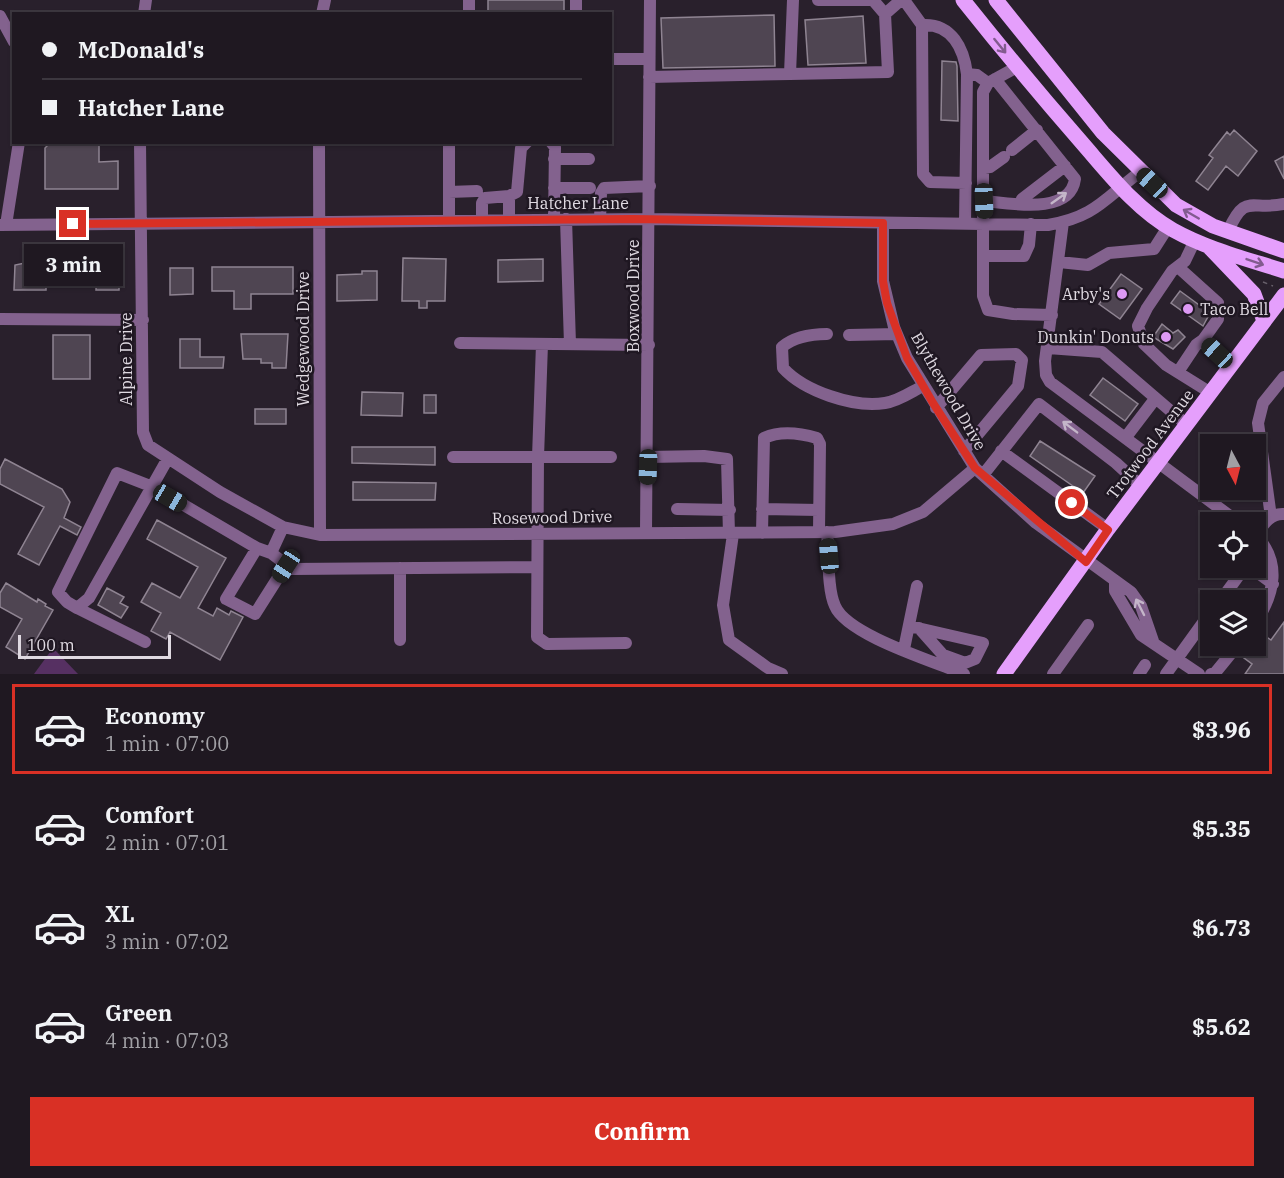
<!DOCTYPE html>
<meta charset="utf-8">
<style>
body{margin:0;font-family:"IBM Plex Serif",serif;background:#2c252e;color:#f1f3f6;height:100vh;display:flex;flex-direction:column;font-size:22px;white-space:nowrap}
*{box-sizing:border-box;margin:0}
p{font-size:20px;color:#a1a0a5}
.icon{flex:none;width:33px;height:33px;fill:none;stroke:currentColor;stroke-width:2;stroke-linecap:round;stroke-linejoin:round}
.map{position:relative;height:674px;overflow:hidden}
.details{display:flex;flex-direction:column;background:#1f1821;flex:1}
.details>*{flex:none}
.top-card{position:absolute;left:12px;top:12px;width:600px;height:132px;border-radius:0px;box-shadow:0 2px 4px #0004,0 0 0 2px #3c373f;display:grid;align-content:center;height:132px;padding:0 30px;background:#1f1821}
.needle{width:39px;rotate:173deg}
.controls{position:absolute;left:1200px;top:434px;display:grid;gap:12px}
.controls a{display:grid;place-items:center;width:66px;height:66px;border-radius:0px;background:#1f1821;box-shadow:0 2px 4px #0004,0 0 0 2px #3c373f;font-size:30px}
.scale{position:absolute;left:18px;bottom:15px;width:153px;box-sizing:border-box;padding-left:6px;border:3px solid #e0dae2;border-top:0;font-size:16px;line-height:21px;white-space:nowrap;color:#e0dae2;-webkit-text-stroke:4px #1f1722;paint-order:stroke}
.end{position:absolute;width:27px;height:27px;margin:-14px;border:8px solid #d93025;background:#fff;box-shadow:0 0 0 3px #fff}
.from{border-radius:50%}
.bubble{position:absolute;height:42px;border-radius:0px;background:#1f1821;box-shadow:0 2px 4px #0004,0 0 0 2px #3c373f;font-size:20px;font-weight:700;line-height:42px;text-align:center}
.car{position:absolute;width:18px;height:36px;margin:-18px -9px;border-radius:8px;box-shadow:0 0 4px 2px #0007;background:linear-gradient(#222 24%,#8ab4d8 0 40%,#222 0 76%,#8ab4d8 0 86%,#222 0)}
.top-card b{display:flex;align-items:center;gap:21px;height:57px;font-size:22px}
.top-card b+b{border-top:2px solid #3c373f}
.top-card i{width:15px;height:15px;background:#f1f3f6}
ul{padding:10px 0 0;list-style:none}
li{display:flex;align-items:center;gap:18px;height:90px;margin:0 12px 9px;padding:0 18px;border:3px solid transparent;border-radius:0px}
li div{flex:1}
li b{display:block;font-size:22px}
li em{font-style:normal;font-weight:700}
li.current{border-color:#d93025}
li>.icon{width:54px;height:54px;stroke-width:1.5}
.action{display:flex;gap:12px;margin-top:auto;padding:12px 30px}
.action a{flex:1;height:69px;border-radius:0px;background:#d93025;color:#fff;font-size:24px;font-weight:700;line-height:69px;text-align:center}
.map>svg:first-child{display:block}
</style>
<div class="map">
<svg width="1284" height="674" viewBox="0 0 1284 674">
<rect width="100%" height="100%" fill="#29202c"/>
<!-- green -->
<path fill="#563062" d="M53 648 78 674H34Z"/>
<!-- building -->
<path fill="#4f4552" stroke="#8f8492" stroke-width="1.5" d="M488 0H564V14H488Z
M774 15 775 66 663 68 661 18Z
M863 16 866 63 808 65 805 20Z
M942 61 956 62 957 66 958 121 941 120Z
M1234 130 1257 151 1238 176 1226 166 1208 190 1196 181 1213 158 1209 155 1227 132 1230 135Z
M50 143H99V162L118 161V189H45V148Z
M1284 156V179L1275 161Z
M403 258 446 259 445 301H427V308H419V301H402Z
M543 259V281L498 282V260Z
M25 263 46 265V290H14L15 265Z
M212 267H293V294H251V309H234V291H212Z
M97 268H119V290H96Z
M170 268H193V294L170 295Z
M362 271H377V300L337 301V275L362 274Z
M1121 274 1142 289 1120 319 1099 304Z
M1180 291 1210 313 1203 326 1171 303Z
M1162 324 1173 333 1178 330 1185 337 1173 349 1153 337Z
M241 334H288L286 368H272V363H261V359H243Z
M53 335H90V379H53Z
M180 339H200V357H224L223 368H180Z
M1103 378 1138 404 1125 421 1090 395Z
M362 392 403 393 402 416 361 415Z
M424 395H436V413H424Z
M255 409H286V424H255Z
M1040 441 1095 476 1083 493 1030 456Z
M352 447H435V465L352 463Z
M5 459 62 489 70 502 64 518 81 527 77 535 60 526 39 565 18 554 44 507 0 484V469Z
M353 482 436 483 435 500H353Z
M157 520 226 558 198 608 213 616 217 608 229 615 231 611 243 617 220 660 170 632 166 639 151 631 161 613 141 602 152 583 180 598 198 567 147 539Z
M6 583 37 602 38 599 46 604 45 606 53 610 25 659 6 647 22 619 0 607V593Z
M107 588 124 597 120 603 128 607 121 618 98 605Z
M1284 622V674H1245L1252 664 1240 655 1239 645H1256V630L1271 640Z"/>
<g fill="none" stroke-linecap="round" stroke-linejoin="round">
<!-- path -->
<path stroke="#68606b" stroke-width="1.5" stroke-dasharray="4.5 4.5" stroke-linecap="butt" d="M1263 282 1273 286"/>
<!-- minor -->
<path stroke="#83628e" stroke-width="12" d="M576 0V14
M793 0 790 74 888 72 885 14 901 0
M818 0H873L885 14
M904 0 922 25 923 174 930 182 966 183
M144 14 146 0
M322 14 325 0
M469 14V0
M0 16 14 42
M922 25C952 23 964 49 967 74L977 75 988 83
M610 59H648
M1017 67 988 83 983 92V296L988 310 1013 314 1052 315
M649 77 790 74
M140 142 143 432 148 445 220 492 283 527 320 535 835 532 893 524 923 512 975 468
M319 142 320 535
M551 142 555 147 554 220
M449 143V220
M1012 150 1037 130
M554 159H589
M983 168 990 167 1004 157
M554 188H590
M449 192 477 191
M984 201C1009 203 1070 216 1075 179L995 79
M1020 204 1022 199 1065 166
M566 219 570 344
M600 219 601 193 604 188 650 186
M482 220V203L485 198 509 196
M509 220V196L517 192 521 148 527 142
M1063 222 1045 361 1046 375 1050 382 1238 522
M883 223V281L894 327 907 358 975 468 1036 523 1131 592 1141 606 1153 641
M965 223 967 74
M0 225 650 219 1048 225C1095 217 1104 199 1140 172
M6 225 19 142
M1228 231C1246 192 1250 211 1284 204
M1195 240 1185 261 1172 271 1147 308 1138 326 1144 344 1166 365 1211 393
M984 256H1024L1029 245 1031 224
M1059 262 1088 265 1109 253 1154 249 1168 227
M1178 267 1218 303V319L1203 340 1231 366
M0 319 143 320
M827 334C811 334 794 337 782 347L783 368C804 391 853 408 885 403 899 401 911 392 923 386
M849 335 897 334
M460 343 649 345
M542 344 538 457 537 637 547 644 626 643
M1048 348 1102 352 1187 425
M1178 372 1196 345 1203 340
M936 408 981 355 1016 354 1022 360 1018 386 964 451
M1126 437 1155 399
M1001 451 1108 529
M453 457H611
M648 457 704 456 727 459 729 534
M167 460 89 598 77 608 67 602 58 592 117 473 153 487 257 548 271 553 292 569 537 567
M983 475 1039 404 1116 463 1141 486
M677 509 730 510
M762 509 819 510
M1271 517 1258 423 1263 403 1284 377
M646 532 650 0
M827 532C829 552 827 589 835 606 847 635 933 661 964 674
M762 533 764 438C781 430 800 433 817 438L820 444 819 532
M733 534 723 605 729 640 768 668 782 674
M257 548 226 599 255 614 286 565
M271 553 283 527
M1250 567 1273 584
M1115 583V591L1141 635 1199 674
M1221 600 1245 567
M77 608 145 642
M1256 622C1275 593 1281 562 1256 535 1263 525 1270 513 1284 514
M909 626 983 643 975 659 965 663 943 655 919 628
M400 640V568
M904 649 917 586
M1053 674 1088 625
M1139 674 1145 665
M1166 674 1210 613
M1211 674 1215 673 1233 651"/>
<!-- major -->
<path stroke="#e59ffc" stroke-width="15" d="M963 0C1002 49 1042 97 1083 144 1110 175 1137 210 1173 230 1207 249 1247 259 1284 271
M996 0 1103 133 1176 205 1213 226 1284 251
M1210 248 1254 294 1264 321
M1004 674 1108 529 1284 295"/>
</g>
<!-- one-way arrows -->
<defs><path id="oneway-shaft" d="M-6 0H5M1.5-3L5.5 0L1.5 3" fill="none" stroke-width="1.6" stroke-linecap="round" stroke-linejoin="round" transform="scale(1.5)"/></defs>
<g stroke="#825b8f">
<use href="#oneway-shaft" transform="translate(1000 46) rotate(51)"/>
<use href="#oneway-shaft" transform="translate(1191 214) rotate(-150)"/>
<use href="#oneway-shaft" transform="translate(1255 262) rotate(19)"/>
</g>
<g stroke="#c4b6c9">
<use href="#oneway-shaft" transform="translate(1059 198) rotate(-35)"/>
<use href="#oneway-shaft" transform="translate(1070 427) rotate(-143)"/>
<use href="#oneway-shaft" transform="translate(1140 607) rotate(-117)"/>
</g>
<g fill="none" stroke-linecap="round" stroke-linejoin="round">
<!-- route -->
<path stroke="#d93025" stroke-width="8" d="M73 224 633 219 883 223V281L887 303 907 358 933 403 975 468 1086 562 1108 530 1072 503"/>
</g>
<!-- markers -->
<g fill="#dd99f4" stroke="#1f1722" stroke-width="2">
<circle cx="1122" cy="294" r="6"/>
<circle cx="1188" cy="309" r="6"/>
<circle cx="1166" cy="337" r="6"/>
</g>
<g text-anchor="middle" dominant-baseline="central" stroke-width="5" stroke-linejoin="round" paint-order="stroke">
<!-- street labels -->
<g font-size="16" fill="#e0dae2" stroke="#1f1722">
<text x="578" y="203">Hatcher Lane</text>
<text transform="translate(633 296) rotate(-90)">Boxwood Drive</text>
<text transform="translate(303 339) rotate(-90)">Wedgewood Drive</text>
<text transform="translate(126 359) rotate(-90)">Alpine Drive</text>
<text transform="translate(949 391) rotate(60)">Blythewood Drive</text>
<text transform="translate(1150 444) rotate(-53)">Trotwood Avenue</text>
<text transform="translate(552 517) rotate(-1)">Rosewood Drive</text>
</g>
<!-- poi labels -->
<g font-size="16" fill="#e0dae2" stroke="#1f1722" text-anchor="end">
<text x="1110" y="294">Arby's</text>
<text x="1200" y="309" text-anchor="start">Taco Bell</text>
<text x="1154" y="337">Dunkin' Donuts</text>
</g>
</g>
</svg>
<div class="controls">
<a><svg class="needle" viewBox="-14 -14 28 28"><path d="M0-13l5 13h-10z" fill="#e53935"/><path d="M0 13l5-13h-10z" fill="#a1a0a5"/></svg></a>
<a><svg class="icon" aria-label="locate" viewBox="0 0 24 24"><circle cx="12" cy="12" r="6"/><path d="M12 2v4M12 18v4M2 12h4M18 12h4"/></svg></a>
<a><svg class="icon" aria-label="layers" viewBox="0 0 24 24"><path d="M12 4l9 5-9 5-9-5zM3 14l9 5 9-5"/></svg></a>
</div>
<div class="scale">100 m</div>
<i class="end from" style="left:1072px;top:503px"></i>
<i class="end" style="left:73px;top:224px"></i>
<div class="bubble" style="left:24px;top:244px;width:99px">3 min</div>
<i class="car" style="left:1152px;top:183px;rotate:313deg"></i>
<i class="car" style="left:984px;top:201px;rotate:178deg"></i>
<i class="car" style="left:1217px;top:353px;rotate:313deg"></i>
<i class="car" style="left:648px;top:467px;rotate:182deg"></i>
<i class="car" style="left:170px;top:498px;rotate:120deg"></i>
<i class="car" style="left:829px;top:556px;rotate:355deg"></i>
<i class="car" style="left:286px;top:566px;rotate:213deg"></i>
<div class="top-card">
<b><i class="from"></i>McDonald's</b>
<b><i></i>Hatcher Lane</b>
</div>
</div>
<section class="details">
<ul>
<li class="current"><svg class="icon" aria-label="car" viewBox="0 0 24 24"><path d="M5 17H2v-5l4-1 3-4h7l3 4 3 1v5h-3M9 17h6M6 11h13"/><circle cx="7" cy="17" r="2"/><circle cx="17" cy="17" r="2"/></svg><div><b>Economy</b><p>1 min · 07:00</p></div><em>$3.96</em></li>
<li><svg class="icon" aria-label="car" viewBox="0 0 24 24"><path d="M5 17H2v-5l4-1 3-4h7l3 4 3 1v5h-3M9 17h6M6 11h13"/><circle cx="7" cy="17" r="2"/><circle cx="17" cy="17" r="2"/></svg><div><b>Comfort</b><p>2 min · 07:01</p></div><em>$5.35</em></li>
<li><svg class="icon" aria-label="car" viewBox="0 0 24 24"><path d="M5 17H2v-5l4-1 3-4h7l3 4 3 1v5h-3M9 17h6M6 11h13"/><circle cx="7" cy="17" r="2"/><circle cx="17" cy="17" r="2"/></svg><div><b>XL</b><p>3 min · 07:02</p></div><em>$6.73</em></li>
<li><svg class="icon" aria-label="car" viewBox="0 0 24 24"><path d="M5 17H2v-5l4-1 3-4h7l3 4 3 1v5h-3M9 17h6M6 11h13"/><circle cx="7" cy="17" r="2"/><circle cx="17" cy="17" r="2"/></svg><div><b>Green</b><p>4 min · 07:03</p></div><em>$5.62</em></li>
</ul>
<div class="action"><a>Confirm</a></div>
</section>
